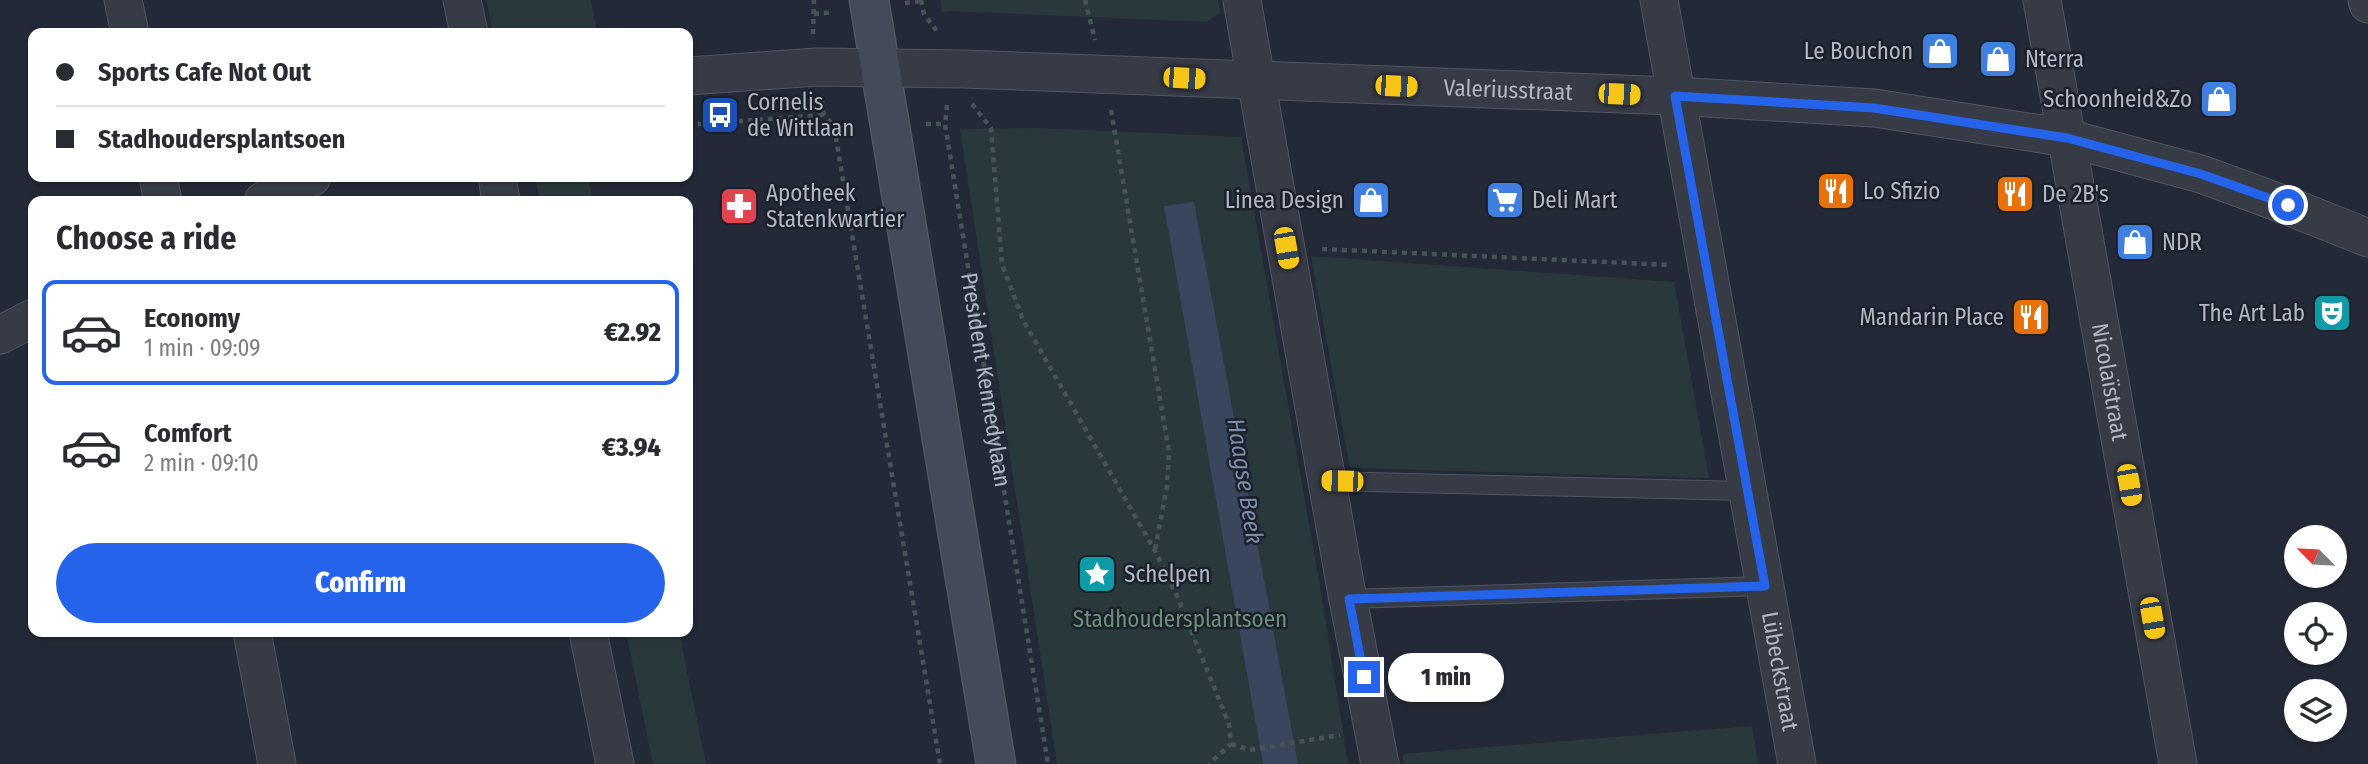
<!DOCTYPE html>
<meta charset="utf-8">
<style>
body{margin:0;font-family:"Fira Sans Condensed",sans-serif;background:#f2f2f3;color:#2b2b33;height:100vh;display:flex;flex-direction:column;font-size:26px;white-space:nowrap}
*{box-sizing:border-box;margin:0}
p{font-size:23px;color:#7c7c81}
.icon{flex:none;width:38px;height:38px;fill:none;stroke:currentColor;stroke-width:2;stroke-linecap:round;stroke-linejoin:round}
.map{position:relative;flex:1;overflow:hidden}
.drawer{position:absolute;left:28px;top:196px;width:665px;height:441px;display:flex;flex-direction:column;background:#fff;border-radius:14px;box-shadow:0 2px 5px #0004}
.drawer>*{flex:none}
.hud{position:absolute;left:28px;top:28px;width:665px;height:154px;border-radius:14px;box-shadow:0 2px 5px #0004;display:grid;align-content:center;height:154px;padding:0 28px;background:#fff}
.needle{width:46px;rotate:294deg}
.buttons{position:absolute;left:2284px;top:525px;display:grid;gap:14px}
.buttons a{display:grid;place-items:center;width:63px;height:63px;border-radius:50%;background:#fff;box-shadow:0 2px 5px #0004;font-size:35px}
.end{position:absolute;width:32px;height:32px;margin:-16px;border:9px solid #2563eb;background:#fff;box-shadow:0 0 0 4px #fff}
.from{border-radius:50%}
.bubble{position:absolute;height:49px;border-radius:24px;background:#fff;box-shadow:0 2px 5px #0004;font-size:23px;font-weight:800;line-height:49px;text-align:center}
.car{position:absolute;width:21px;height:42px;margin:-21px -10px;border-radius:9px;box-shadow:0 0 5px 2px #0007;background:linear-gradient(#f5c518 24%,#345 0 40%,#f5c518 0 76%,#345 0 86%,#f5c518 0)}
.hud b{display:flex;align-items:center;gap:24px;height:66px;font-size:26px}
.hud b+b{border-top:2px solid #e1e1e2}
.hud i{width:18px;height:18px;background:#2b2b33}
ul{padding:0;list-style:none}
li{display:flex;align-items:center;gap:21px;height:105px;margin:0 14px 10px;padding:0 14px;border:4px solid transparent;border-radius:14px}
li div{flex:1}
li b{display:block;font-size:26px}
li em{font-style:normal;font-weight:800}
li.selected{border-color:#2563eb}
li>.icon{width:63px;height:63px;stroke-width:1.5}
h2{padding:0 28px;font-size:32px;line-height:84px}
.button{display:flex;gap:14px;margin-top:auto;padding:14px 28px}
.button a{flex:1;height:80px;border-radius:42px;background:#2563eb;color:#fff;font-size:28px;font-weight:800;line-height:80px;text-align:center}
.map>svg:first-child{display:block}
</style>
<div class="map">
<svg width="2368" height="764" viewBox="0 0 2368 764">
<rect width="100%" height="100%" fill="#232936"/>
<!-- green -->
<path fill="#29393b" d="M486 0H591L597 33H509L492 29Z
M940 0H1218L1220 12 1207 22 951 11 942 12Z
M1037 128 1241 137 1321 592 1348 764H1057L960 129Z
M535 177H588L593 201H540Z
M1311 256 1674 282 1709 478 1350 468Z
M626 632H679L706 764H653Z
M1752 726 1758 764H1404L1402 754Z"/>
<!-- water -->
<path fill="#39465e" d="M1194 202 1298 764H1263L1164 206Z"/>
<g fill="none" stroke-linecap="round" stroke-linejoin="round">
<!-- service casing -->
<g stroke="#515661" stroke-width="20">
<path id="service" d="M1327 481 1747 491
M1349 599 1765 586"/>
</g>
<!-- minor casing -->
<g stroke="#515661" stroke-width="39">
<g id="minor">
<path d="M123 0 130 33"/>
<path d="M462 0 469 33"/>
<path d="M1242 0 1346 589 1380 764"/>
<path id="s2" d="M1659 0 1797 764"/>
<path id="s3" d="M2042 0 2178 764"/>
<path d="M2367 0 2368 4"/>
<path id="s4" d="M688 76 817 67 964 69 1674 96 1874 108 2067 138 2201 174 2288 206 2368 238"/>
<path d="M158 177 163 201"/>
<path d="M497 177 501 201"/>
<path d="M263 201 312 177"/>
<path d="M0 335 33 318"/>
<path d="M252 632 277 764"/>
<path d="M588 632 615 764"/>
</g>
</g>
<!-- secondary casing -->
<g stroke="#515661" stroke-width="41">
<path id="secondary" d="M869 0 996 764"/>
</g>
<!-- path -->
<g stroke="#465458" stroke-width="4.5" stroke-dasharray="5 5" stroke-linecap="butt">
<path d="M921 0 924 14 939 34"/>
<path d="M1085 0 1095 40"/>
<path d="M905 3 921 1"/>
<path d="M814 14 834 12"/>
<path d="M813 34 814 0"/>
<path d="M822 101 824 115 834 126 940 764"/>
<path d="M972 104 991 128 1002 264 1023 320 1155 551 1177 596 1229 724 1231 744 1209 764"/>
<path id="s1" d="M947 105 945 124 1048 764"/>
<path d="M1111 110 1169 452 1167 486 1155 550"/>
<path d="M926 124H945"/>
<path d="M688 125 824 115"/>
<path d="M834 126H854"/>
<path d="M1322 249 1670 265"/>
<path d="M1231 744 1250 750 1340 735"/>
</g>
<!-- service -->
<use href="#service" stroke="#363b46" stroke-width="18"/>
<!-- minor -->
<use href="#minor" stroke="#363b46" stroke-width="37"/>
<!-- secondary -->
<use href="#secondary" stroke="#444a59" stroke-width="38"/>
</g>
<g fill="none" stroke-linecap="round" stroke-linejoin="round">
<!-- route -->
<path stroke="#2563eb" stroke-width="9" d="M1364 677 1349 599 1765 586 1675 96 1874 108 2067 138 2201 174 2288 205"/>
</g>
<!-- icons -->
<defs>
<g id="shop-square" transform="scale(2.0125)"><rect x="-9" y="-9" width="18" height="18" rx="4" fill="#3f7fe0" stroke="#1b202b"/><path d="M-5-2.5h2.3a2.7 3.5 0 0 1 5.4 0H5L5.5 6h-11ZM-1.5-2.5h3a1.5 2.3 0 0 0-3 0Z" fill="#fff"/></g>
<g id="bus-square" transform="scale(2.0125)"><rect x="-9" y="-9" width="18" height="18" rx="4" fill="#1a4fb4" stroke="#1b202b"/><path d="M-5-6H5V4H4V6H2V4H-2V6H-4V4H-5ZM-3.5-4V0h7V-4ZM-3.5 1.2v1.5H-2V1.2ZM2 1.2v1.5H3.5V1.2Z" fill="#fff"/></g>
<g id="restaurant-square" transform="scale(2.0125)"><rect x="-9" y="-9" width="18" height="18" rx="4" fill="#e8710a" stroke="#1b202b"/><path d="M-5-6h1v4h1v-4h1v4h1v-4h1v5L-1.5 .5V6h-2V.5L-5-1ZM5-6V6H3V1.5H1.5Q1.5-4 5-6Z" fill="#fff"/></g>
<g id="supermarket-square" transform="scale(2.0125)"><rect x="-9" y="-9" width="18" height="18" rx="4" fill="#3f7fe0" stroke="#1b202b"/><path d="M-6-5.5h2.5l.6 2H6L4.5 2H-2.5L-4.4-4H-6ZM-1.5 3.2a1.3 1.3 0 1 0 .1 0ZM3 3.2a1.3 1.3 0 1 0 .1 0Z" fill="#fff"/></g>
<g id="pharmacy-square" transform="scale(2.0125)"><rect x="-9" y="-9" width="18" height="18" rx="4" fill="#e0444e" stroke="#1b202b"/><path d="M-2-6h4v4h4v4h-4v4h-4v-4h-4v-4h4Z" fill="#fff"/></g>
<g id="theatre-square" transform="scale(2.0125)"><rect x="-9" y="-9" width="18" height="18" rx="4" fill="#0f9aa8" stroke="#1b202b"/><path d="M-5-5.5Q0-4 5-5.5V0Q5 5 0 6Q-5 5-5 0ZM-3.3-2.5H-1v1.5H-3.3ZM1-2.5H3.3v1.5H1ZM-2.8 1Q0 5.5 2.8 1Z" fill="#fff"/></g>
<g id="sight-square" transform="scale(2.0125)"><rect x="-9" y="-9" width="18" height="18" rx="4" fill="#0f9aa8" stroke="#1b202b"/><path d="M0-6L1.8-2.2L6-1.7L2.9 1.2L3.7 5.4L0 3.3L-3.7 5.4L-2.9 1.2L-6-1.7L-1.8-2.2Z" fill="#fff"/></g>
</defs>
<g fill-rule="evenodd">
<use href="#shop-square" x="1940" y="51"/>
<use href="#shop-square" x="1998" y="59"/>
<use href="#shop-square" x="2219" y="99"/>
<use href="#bus-square" x="720" y="115"/>
<use href="#restaurant-square" x="1836" y="191"/>
<use href="#restaurant-square" x="2015" y="194"/>
<use href="#shop-square" x="1371" y="200"/>
<use href="#supermarket-square" x="1505" y="200"/>
<use href="#pharmacy-square" x="739" y="206"/>
<use href="#shop-square" x="2135" y="242"/>
<use href="#theatre-square" x="2332" y="313"/>
<use href="#restaurant-square" x="2031" y="317"/>
<use href="#sight-square" x="1097" y="574"/>
</g>
<g text-anchor="middle" dominant-baseline="central" stroke-width="5" stroke-linejoin="round" paint-order="stroke">
<!-- poi labels -->
<g font-size="23" fill="#b1b6c3" stroke="#1b202b" text-anchor="start">
<text x="1913" y="51" text-anchor="end">Le Bouchon</text>
<text x="2025" y="59">Nterra</text>
<text x="2192" y="99" text-anchor="end">Schoonheid&amp;Zo</text>
<text x="747" y="102">Cornelis<tspan x="747" dy="26">de Wittlaan</tspan></text>
<text x="1863" y="191">Lo Sfizio</text>
<text x="766" y="193">Apotheek<tspan x="766" dy="26">Statenkwartier</tspan></text>
<text x="2042" y="194">De 2B's</text>
<text x="1344" y="200" text-anchor="end">Linea Design</text>
<text x="1532" y="200">Deli Mart</text>
<text x="2162" y="242">NDR</text>
<text x="2305" y="313" text-anchor="end">The Art Lab</text>
<text x="2004" y="317" text-anchor="end">Mandarin Place</text>
<text x="1124" y="574">Schelpen</text>
</g>
<!-- street labels -->
<g font-size="23" fill="#b1b6c3" stroke="#1b202b">
<text stroke="none"><textPath href="#s4" startOffset="821">Valeriusstraat</textPath></text>
<text stroke="none"><textPath href="#s1" startOffset="278">President Kennedylaan</textPath></text>
<text stroke="none"><textPath href="#s3" startOffset="388">Nicolaïstraat</textPath></text>
<text stroke="none"><textPath href="#s2" startOffset="682">Lübeckstraat</textPath></text>
</g>
<!-- park labels -->
<g font-size="23" fill="#6a9177" stroke="#1b202b">
<text x="1180" y="619">Stadhoudersplantsoen</text>
</g>
<!-- water labels -->
<g font-size="24" font-style="italic" fill="#7c8ba9" stroke="#1b202b">
<text transform="translate(1245 481) rotate(81)">Haagse Beek</text>
</g>
</g>
</svg>
<div class="buttons">
<a><svg class="needle" viewBox="-14 -14 28 28"><path d="M0-13l5 13h-10z" fill="#e53935"/><path d="M0 13l5-13h-10z" fill="#7c7c81"/></svg></a>
<a><svg class="icon" aria-label="locate" viewBox="0 0 24 24"><circle cx="12" cy="12" r="6"/><path d="M12 2v4M12 18v4M2 12h4M18 12h4"/></svg></a>
<a><svg class="icon" aria-label="layers" viewBox="0 0 24 24"><path d="M12 4l9 5-9 5-9-5zM3 14l9 5 9-5"/></svg></a>
</div>
<i class="end from" style="left:2288px;top:205px"></i>
<i class="end" style="left:1364px;top:677px"></i>
<div class="bubble" style="left:1388px;top:653px;width:116px">1 min</div>
<i class="car" style="left:1184px;top:78px;rotate:93deg"></i>
<i class="car" style="left:1396px;top:86px;rotate:92deg"></i>
<i class="car" style="left:1619px;top:94px;rotate:92deg"></i>
<i class="car" style="left:1286px;top:248px;rotate:170deg"></i>
<i class="car" style="left:1342px;top:481px;rotate:271deg"></i>
<i class="car" style="left:2129px;top:485px;rotate:170deg"></i>
<i class="car" style="left:2152px;top:618px;rotate:170deg"></i>
<div class="hud">
<b><i class="from"></i>Sports Cafe Not Out</b>
<b><i></i>Stadhoudersplantsoen</b>
</div>
<section class="drawer">
<h2>Choose a ride</h2>
<ul>
<li class="selected"><svg class="icon" aria-label="car" viewBox="0 0 24 24"><path d="M5 17H2v-5l4-1 3-4h7l3 4 3 1v5h-3M9 17h6M6 11h13"/><circle cx="7" cy="17" r="2"/><circle cx="17" cy="17" r="2"/></svg><div><b>Economy</b><p>1 min · 09:09</p></div><em>€2.92</em></li>
<li><svg class="icon" aria-label="car" viewBox="0 0 24 24"><path d="M5 17H2v-5l4-1 3-4h7l3 4 3 1v5h-3M9 17h6M6 11h13"/><circle cx="7" cy="17" r="2"/><circle cx="17" cy="17" r="2"/></svg><div><b>Comfort</b><p>2 min · 09:10</p></div><em>€3.94</em></li>
</ul>
<div class="button"><a>Confirm</a></div>
</section>
</div>
